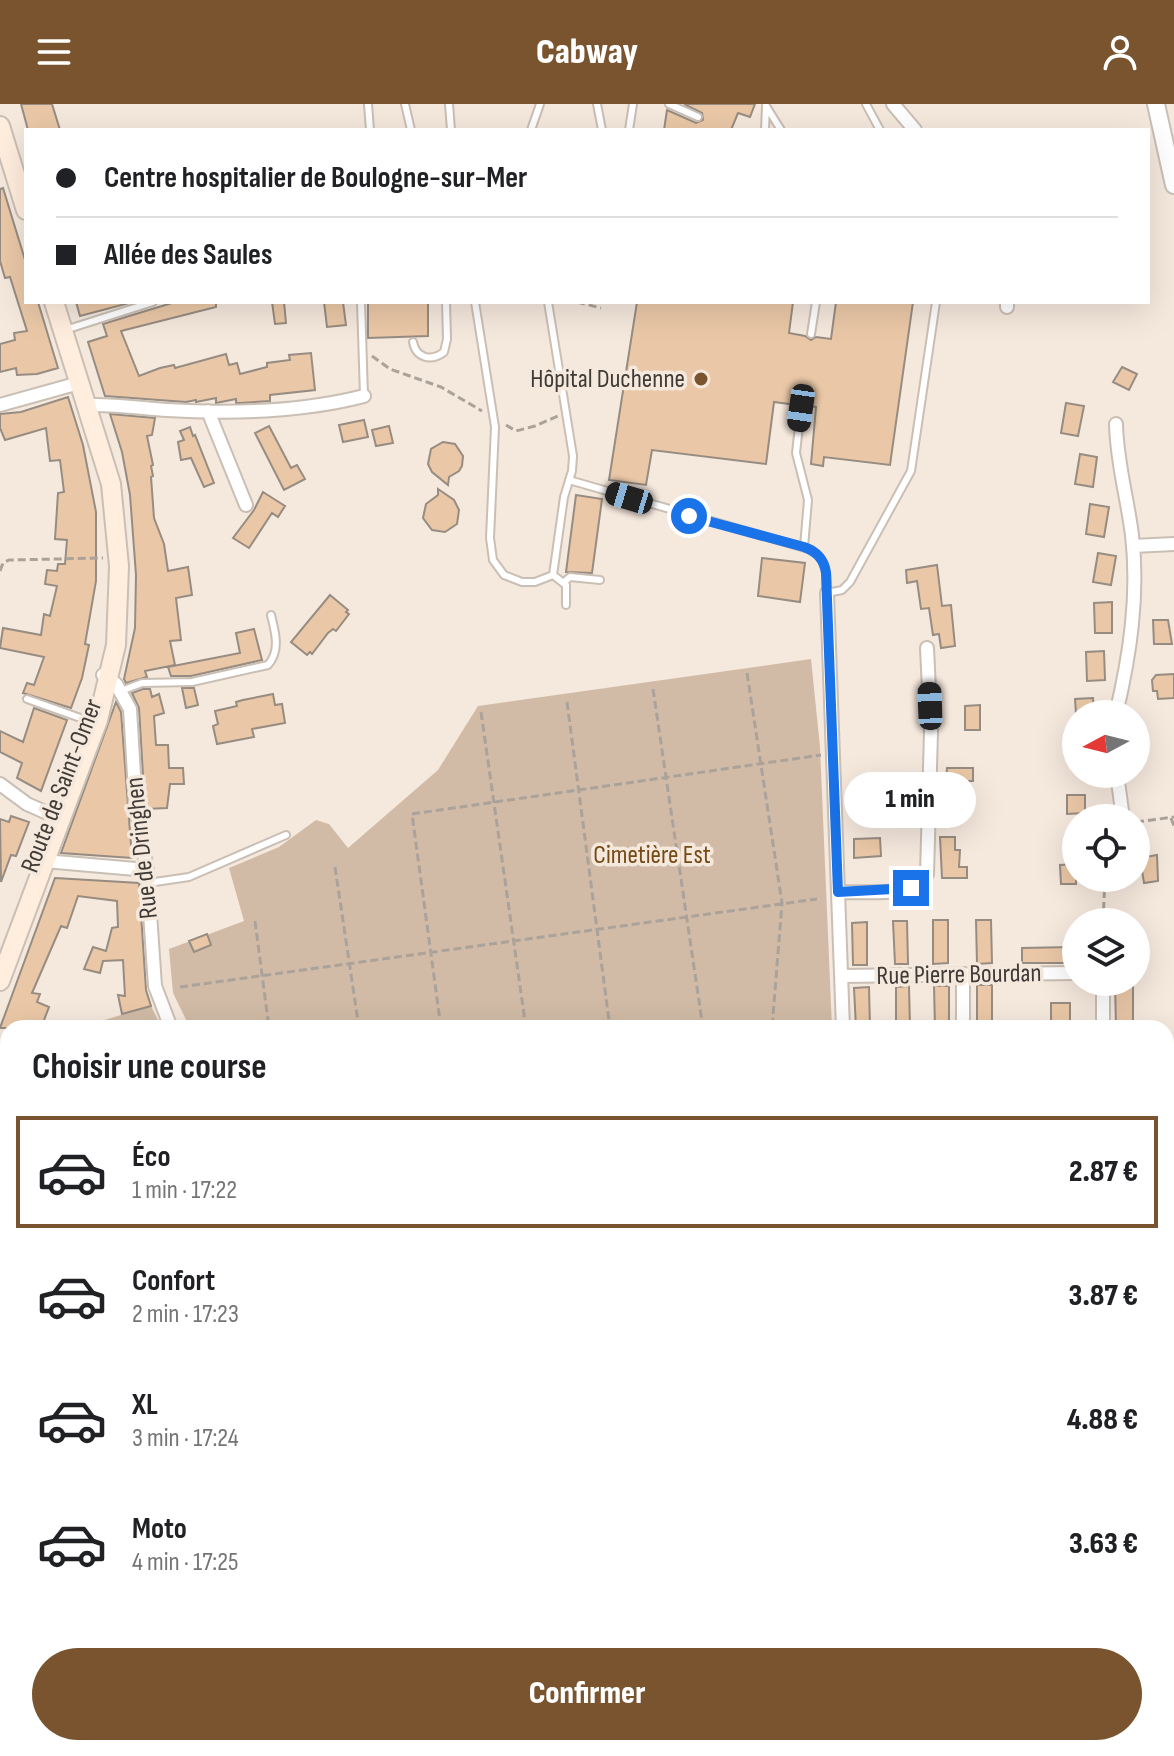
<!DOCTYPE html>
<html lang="fr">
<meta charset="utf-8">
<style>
body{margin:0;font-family:"Sofia Sans Condensed",sans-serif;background:#f2f2f2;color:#202124;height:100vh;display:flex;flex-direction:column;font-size:30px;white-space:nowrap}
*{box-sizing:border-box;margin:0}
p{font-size:26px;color:#757577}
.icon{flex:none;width:44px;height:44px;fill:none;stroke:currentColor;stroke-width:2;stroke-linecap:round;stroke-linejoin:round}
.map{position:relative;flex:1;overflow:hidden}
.panel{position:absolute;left:0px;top:916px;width:1174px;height:736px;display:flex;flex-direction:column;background:#fff;border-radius:24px 24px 0 0;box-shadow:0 8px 32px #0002}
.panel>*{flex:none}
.guide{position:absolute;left:24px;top:24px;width:1126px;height:176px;border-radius:0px;box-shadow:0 8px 32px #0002;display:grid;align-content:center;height:176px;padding:0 32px;background:#fff}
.needle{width:52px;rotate:263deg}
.buttons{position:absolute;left:1062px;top:596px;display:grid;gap:16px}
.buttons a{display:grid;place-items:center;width:88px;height:88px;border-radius:50%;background:#fff;box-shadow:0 8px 32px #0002;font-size:40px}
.end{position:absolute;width:36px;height:36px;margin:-18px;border:10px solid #1a73e8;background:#fff;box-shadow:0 0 0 4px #fff}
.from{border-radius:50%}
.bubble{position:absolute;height:56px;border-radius:28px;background:#fff;box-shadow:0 8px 32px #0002;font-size:26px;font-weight:800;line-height:56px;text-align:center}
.car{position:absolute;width:24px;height:48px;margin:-24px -12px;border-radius:10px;box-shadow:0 0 6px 2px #0007;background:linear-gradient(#222 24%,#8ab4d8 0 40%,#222 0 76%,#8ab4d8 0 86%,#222 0)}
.guide b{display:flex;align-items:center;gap:28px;height:76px;font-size:30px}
.guide b+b{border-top:2px solid #e0e0e0}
.guide i{width:20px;height:20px;background:#202124}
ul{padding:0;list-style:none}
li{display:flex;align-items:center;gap:24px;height:112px;margin:0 16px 12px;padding:0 16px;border:4px solid transparent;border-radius:0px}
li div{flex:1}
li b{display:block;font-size:30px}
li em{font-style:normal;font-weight:800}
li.current{border-color:#79542e}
li>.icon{width:72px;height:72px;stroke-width:1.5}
h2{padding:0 32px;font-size:36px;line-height:96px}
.primary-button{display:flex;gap:16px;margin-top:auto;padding:16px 32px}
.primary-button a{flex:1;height:92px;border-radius:48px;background:#79542e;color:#fff;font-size:32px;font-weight:800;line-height:92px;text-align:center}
header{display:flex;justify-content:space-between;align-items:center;height:104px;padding:0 32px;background:#79542e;color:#fff;font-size:36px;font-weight:800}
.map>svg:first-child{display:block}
</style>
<header><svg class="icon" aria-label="menu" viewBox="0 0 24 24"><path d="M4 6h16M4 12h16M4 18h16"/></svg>Cabway<svg class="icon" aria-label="person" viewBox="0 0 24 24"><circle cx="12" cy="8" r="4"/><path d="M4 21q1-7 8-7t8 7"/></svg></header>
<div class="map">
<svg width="1174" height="1652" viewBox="0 0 1174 1652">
<rect width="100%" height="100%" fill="#f5e8dd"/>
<!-- green -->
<path fill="#d1bba6" d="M811 555 820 643 832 924H190L173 889 169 845 244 817 229 764 279 743 316 716 329 720 348 744 438 666 478 602Z
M151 902 162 924H78Z
M0 983 8 985V1432L0 1430Z
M324 1644H385L375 1652H329Z
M433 1644H637L627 1652H440Z"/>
<!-- building -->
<path fill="#eac8a7" stroke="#978c82" stroke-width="2" d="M21 0H52L60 26H28Z
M684 0H755L750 13 738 9 731 26H664L667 6 696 19 703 16 702 9Z
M3 84 26 159V198H38L58 264 37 270 17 271 16 264 0 268V240L15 236 14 229 27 227 10 173 5 174 0 157V85Z
M76 198H133L80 212Z
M175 198H216V203L121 227 139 272 160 264 174 261 175 264 226 250 229 261 237 259 240 270 267 263V259L290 256 289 251 311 249 315 286 270 291V297L240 299H236V295L216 299V294L196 298V296L186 298 105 292 88 238 107 232 103 220Z
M272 198H284L286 219 275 220Z
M324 198H343L346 221 327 223Z
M368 198H428V232L368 234Z
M637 198H793L789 229 805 232 811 236 816 233 831 235 836 198H913L890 361 824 353 823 362 811 360 816 303 807 302 802 298 796 301 774 298 766 360 652 346 646 381 609 376Z
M1122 263 1137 270 1129 286 1113 278Z
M68 293 83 341 96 408V477L85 540 89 541 82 574 71 604 23 589 27 579 34 581 44 553 0 544 3 524 41 531 44 510 50 512 57 482 45 480 47 466 57 467 58 460H65L67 436 55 435 58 389 64 388 60 356 50 357 46 324 5 336 0 324V310L21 308Z
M1066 299 1084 302 1078 332 1061 329Z
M110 310 155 314 152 331 147 332 153 361 151 362 153 372 151 373 154 414 164 440 168 467 188 463 192 491 176 494 181 536 170 537 175 561 145 567 147 573 126 579 124 575 135 524 136 471 130 391 122 348Z
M364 316 368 333 343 338 339 321Z
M269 322 291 364 297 361 305 375 284 386 255 329Z
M389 322 393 339 376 342 372 326Z
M190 323 193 332 195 331 214 379 204 383 191 354 181 356 178 338 184 336 180 327Z
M443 338 455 340 463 352 462 362 459 367 449 373 448 381 432 368 428 360 431 345Z
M1080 350 1097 353 1093 383 1075 380Z
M438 385 454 396 459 406 457 420 445 428 432 426 423 414 426 400 438 391Z
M263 388 285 402 278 413 272 409 249 444 233 434 254 406Z
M576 391 602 395 592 469 566 468Z
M1090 400 1109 403 1104 433 1086 430Z
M1098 449 1116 452 1111 481 1093 478Z
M762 454 805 459 800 498 758 492Z
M937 461 942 502 951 501 955 542 941 544 939 530 933 531 929 504 921 505 917 477 907 479 906 466Z
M330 491 348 506 346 508 349 510 336 527 333 525 328 529 312 550 310 548 307 551 291 538Z
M1112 498V529H1095L1094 499Z
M1153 516H1168L1172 540H1154Z
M254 525 262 556 191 572H171L168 563 240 549 236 529Z
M1104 547 1105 576 1087 577 1086 548Z
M1174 570V594L1158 595 1157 587H1153L1152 576 1156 571Z
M182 584H194L198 601 186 604Z
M143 585H150L152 593 159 590 164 609 154 612 156 641H168L169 664H183L184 680H170L167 704 145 705 139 604 132 589Z
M273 590 275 601 282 600 285 619 252 625 254 633 217 640 213 622 218 620 215 607 237 602 236 598 243 596Z
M1093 594 1094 610H1076L1075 595Z
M116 598 121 608 132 754 61 749Z
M980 601V626H965V602Z
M34 604 67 616 41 687 17 674 22 659 0 648V627L23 638Z
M947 664H973V677H965V693H960V705H944Z
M1067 691H1085V709L1067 710Z
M11 712 29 718 16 752 11 751 1 778 0 715 9 718Z
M940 733H955V746H960L959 763H967V774H942Z
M880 734 881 752 854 754V735Z
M1157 751 1158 777 1144 779 1140 754Z
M1076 760V780H1061L1060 761Z
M55 774 139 779 146 886 151 902 122 910 118 891 125 892 123 856 103 857 100 869 84 865 93 843 106 847 112 824 118 823 117 797 78 792 67 824 61 822 32 889 40 890 37 898 49 903 41 924H0Z
M933 816H948V859L933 860Z
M976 816H991L992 859 977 860Z
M893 817H907L908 860H895Z
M867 818V861H853L852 819Z
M207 830 211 841 194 848 189 837Z
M1073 843 1074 859H1022V844Z
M1115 878H1133V924H1116Z
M977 881H992V924H977Z
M909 882 910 924H896V883Z
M934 882H949V924H935Z
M869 883 870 924H856L854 884Z
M1051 899H1070V924H1051Z"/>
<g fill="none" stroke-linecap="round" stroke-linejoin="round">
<!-- service casing -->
<g stroke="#cabfb4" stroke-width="10">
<path id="service" d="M368 0 370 26
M405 0 411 26
M449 0 451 26
M597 0 602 26
M669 0 698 13
M866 0 880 26
M766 2 781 26
M531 26 540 0
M629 26 633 0
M765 26 766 2
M361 198 364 292
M475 198 495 323 490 434 493 456 504 471 522 478H535L553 471
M548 198 573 352 572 367 564 393 553 471
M65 226 153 198
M811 230 816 198
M413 238C416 254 431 258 444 248L447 235 446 198
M801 304 796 349 808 396 804 443
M569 376 812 446C828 457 827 472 827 489L842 486 850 478 911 367 936 198
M553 471 566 481V501
M563 479 570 473 600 476
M121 587 142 579 192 578 268 561C281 546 275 528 271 511
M27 595 86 616
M148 779 189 773 286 731
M91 1652 95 1644
M1117 1652V1644"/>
</g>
<!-- pedestrian casing -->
<g stroke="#cabfb4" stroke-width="13">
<path id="pedestrian" d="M829 1652V1644"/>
</g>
<!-- minor casing -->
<g stroke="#cabfb4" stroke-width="16">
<path id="minor" d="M893 0 915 26
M1007 198V203
M0 301 79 279
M87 301C114 300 140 304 167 306 229 310 303 308 364 292
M208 307 246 401
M1133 442 1174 440
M827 489 843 924
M103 571 116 580 130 605 136 704 147 766 155 882 171 924
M1116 610C1130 551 1139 491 1132 431 1127 392 1117 360 1116 320
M1117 670 1122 707
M0 680 27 700 61 715
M33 756 147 766
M838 788C865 787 911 795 927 770L931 628 927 544
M963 870V924
M841 872 1076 869
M1103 878V924
M0 1456 8 1459
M1166 1512 1174 1506
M850 1644 853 1652
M973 1644V1652
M1154 1644 1155 1652
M794 1652 809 1644
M1049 1652 1056 1644"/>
</g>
<!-- tertiary casing -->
<g stroke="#cabfb4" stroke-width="20">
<path id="tertiary" d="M1156 0 1174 81"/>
</g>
<!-- secondary casing -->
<g stroke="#cabfb4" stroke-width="22">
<path id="secondary" d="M0 22 26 106
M0 877 98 616 116 541 119 462 111 380 54 198
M267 1644 272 1652
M169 1651 202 1648 227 1652"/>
</g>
<!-- path -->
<path stroke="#aba299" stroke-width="3" stroke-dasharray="8 4" stroke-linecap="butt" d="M577 198 601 204
M372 252 390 265 441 283 482 307
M506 321 516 327 535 322 558 312
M0 467 3 459 9 456 103 454
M747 569 782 799 772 924
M653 585 703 924
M567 598 610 924
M481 608 526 924
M1171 714 1174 722
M1136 718 1174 713
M335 763 359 924
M255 817 269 924
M1103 818 1105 774
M180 883 817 795
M441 924 412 710 821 651"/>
<!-- service -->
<use href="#service" stroke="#fff" stroke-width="6"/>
<!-- pedestrian -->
<use href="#pedestrian" stroke="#fff" stroke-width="9"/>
<!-- minor -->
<use href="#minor" stroke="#fff" stroke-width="12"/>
<!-- tertiary -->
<use href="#tertiary" stroke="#fff" stroke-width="16"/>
<!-- secondary -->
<use href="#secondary" stroke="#ffeede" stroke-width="18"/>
</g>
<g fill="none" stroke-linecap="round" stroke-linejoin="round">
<!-- route -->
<path stroke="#1a73e8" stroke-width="10" d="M689 412 804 443C817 448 824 455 826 469L838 788 911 784"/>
</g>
<!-- markers -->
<circle fill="#79542e" stroke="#f5e8dd" stroke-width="3" cx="701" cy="275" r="8"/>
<g text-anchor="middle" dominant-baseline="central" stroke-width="7" stroke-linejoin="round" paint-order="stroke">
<!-- poi labels -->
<g font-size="26" fill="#403b37" stroke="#f5e8dd" text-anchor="end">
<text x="685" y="275">Hôpital Duchenne</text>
</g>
<!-- street labels -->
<g font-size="26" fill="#403b37" stroke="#f5e8dd">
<text transform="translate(62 682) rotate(-69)">Route de Saint-Omer</text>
<text transform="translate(142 744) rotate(-96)">Rue de Dringhen</text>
<text transform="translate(959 871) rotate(-1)">Rue Pierre Bourdan</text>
</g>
<!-- park labels -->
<g font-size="26" fill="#764a16" stroke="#f5e8dd">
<text x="652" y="751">Cimetière Est</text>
</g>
</g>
</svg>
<div class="buttons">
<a><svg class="needle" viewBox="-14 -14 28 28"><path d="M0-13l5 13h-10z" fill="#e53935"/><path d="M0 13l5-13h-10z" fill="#757577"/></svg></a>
<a><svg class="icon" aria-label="locate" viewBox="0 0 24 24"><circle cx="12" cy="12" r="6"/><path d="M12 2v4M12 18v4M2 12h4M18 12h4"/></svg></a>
<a><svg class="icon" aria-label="layers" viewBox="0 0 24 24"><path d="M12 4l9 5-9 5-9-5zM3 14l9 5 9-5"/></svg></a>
</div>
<i class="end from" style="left:689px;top:412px"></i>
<i class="end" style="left:911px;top:784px"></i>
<div class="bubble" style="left:844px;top:668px;width:132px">1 min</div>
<i class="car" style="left:801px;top:304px;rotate:188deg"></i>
<i class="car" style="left:629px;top:394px;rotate:287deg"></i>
<i class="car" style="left:930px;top:602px;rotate:358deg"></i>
<div class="guide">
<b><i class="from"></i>Centre hospitalier de Boulogne-sur-Mer</b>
<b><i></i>Allée des Saules</b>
</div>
<section class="panel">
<h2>Choisir une course</h2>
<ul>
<li class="current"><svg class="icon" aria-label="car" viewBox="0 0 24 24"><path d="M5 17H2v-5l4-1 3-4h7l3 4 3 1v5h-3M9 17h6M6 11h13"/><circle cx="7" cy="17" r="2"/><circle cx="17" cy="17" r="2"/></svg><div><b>Éco</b><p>1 min · 17:22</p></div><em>2.87 €</em></li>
<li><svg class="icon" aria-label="car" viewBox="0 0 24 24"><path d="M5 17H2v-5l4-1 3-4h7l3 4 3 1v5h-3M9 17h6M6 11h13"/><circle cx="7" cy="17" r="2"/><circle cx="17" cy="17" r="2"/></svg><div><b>Confort</b><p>2 min · 17:23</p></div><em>3.87 €</em></li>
<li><svg class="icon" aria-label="car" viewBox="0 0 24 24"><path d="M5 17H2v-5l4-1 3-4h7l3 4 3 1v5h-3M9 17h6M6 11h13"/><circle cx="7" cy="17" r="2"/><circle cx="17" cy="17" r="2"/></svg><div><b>XL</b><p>3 min · 17:24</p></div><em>4.88 €</em></li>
<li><svg class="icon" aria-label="car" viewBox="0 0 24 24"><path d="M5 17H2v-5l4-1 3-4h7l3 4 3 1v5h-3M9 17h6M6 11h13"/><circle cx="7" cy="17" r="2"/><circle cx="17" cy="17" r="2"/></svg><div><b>Moto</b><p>4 min · 17:25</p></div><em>3.63 €</em></li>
</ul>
<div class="primary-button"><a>Confirmer</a></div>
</section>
</div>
